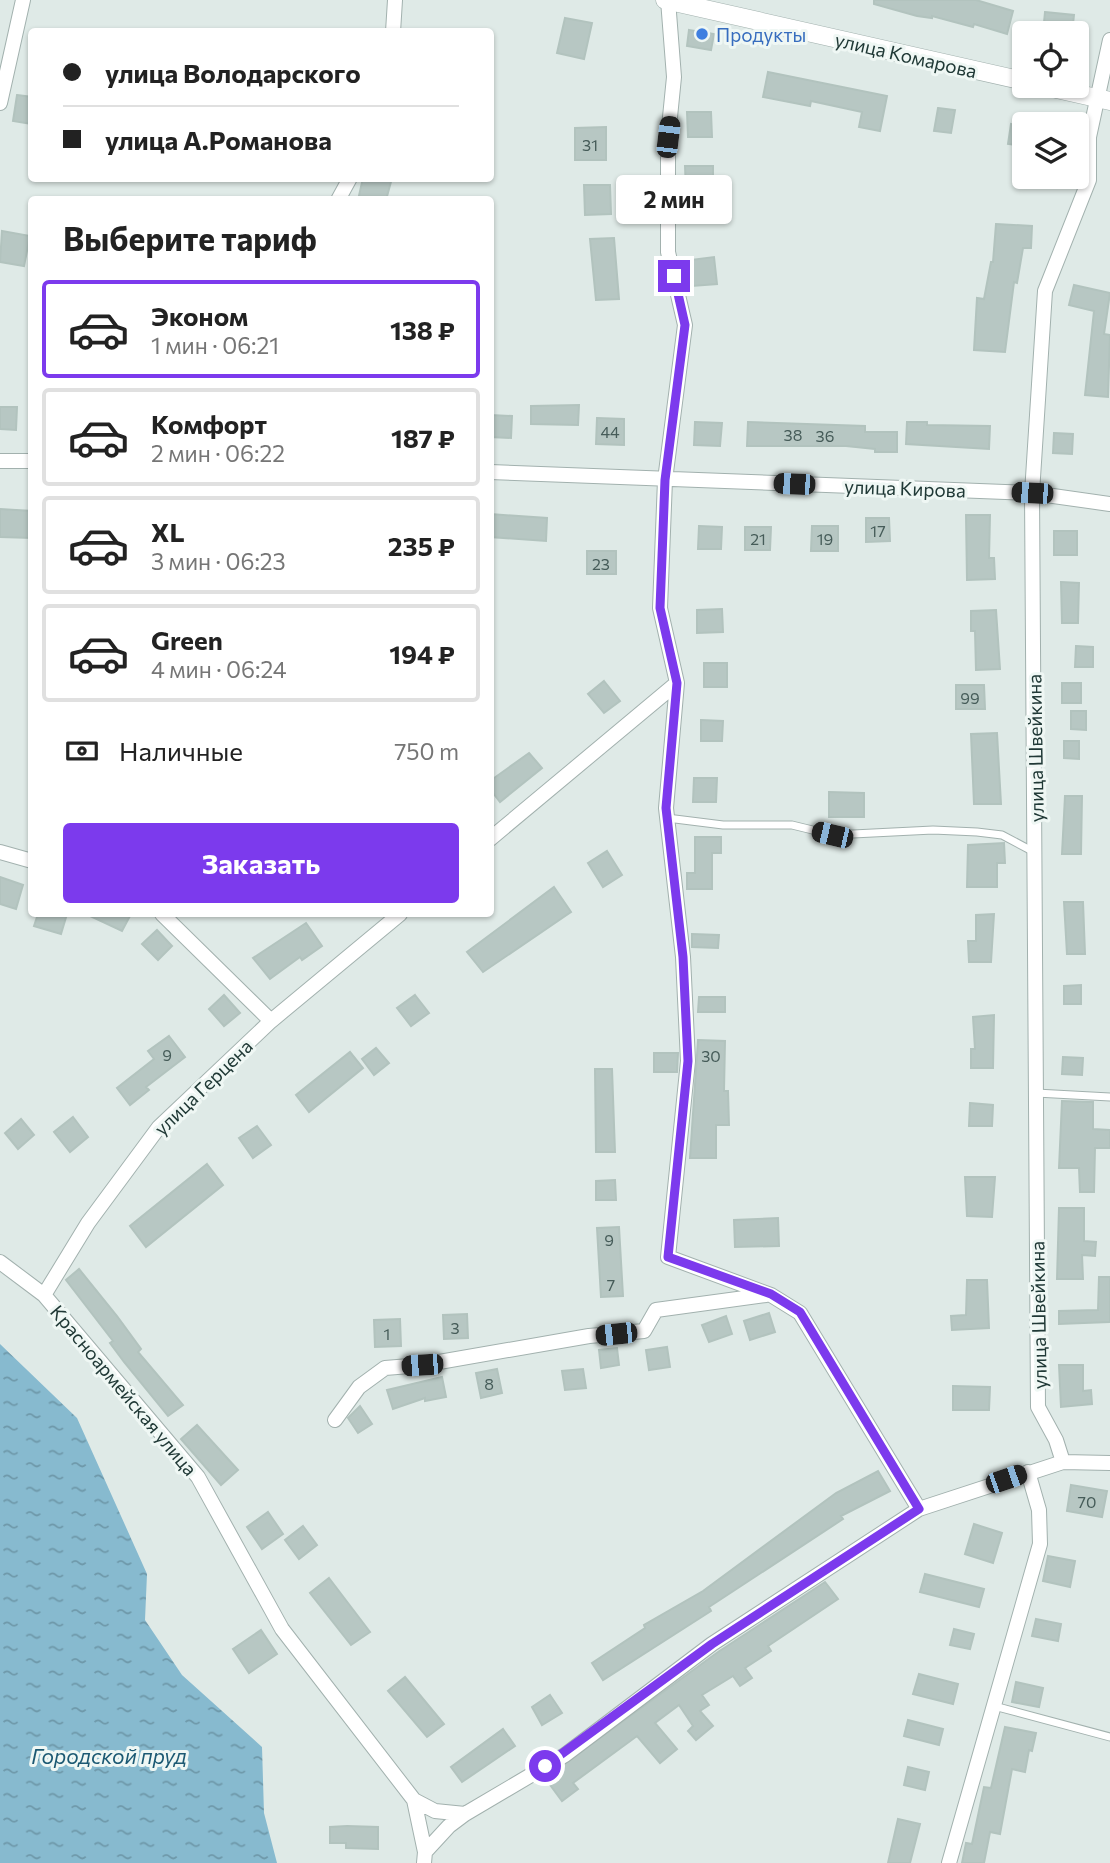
<!DOCTYPE html>
<html lang="ru">
<meta charset="utf-8">
<style>
body{margin:0;font-family:Commissioner,sans-serif;background:#f2f2f2;color:#222;height:100vh;display:flex;flex-direction:column;font-size:26px;white-space:nowrap}
*{box-sizing:border-box;margin:0}
p{font-size:23px;color:#767676}
.icon{flex:none;width:38px;height:38px;fill:none;stroke:currentColor;stroke-width:2;stroke-linecap:round;stroke-linejoin:round}
.map{position:relative;flex:1;overflow:hidden}
.details{position:absolute;left:28px;top:196px;width:466px;height:721px;display:flex;flex-direction:column;background:#fff;border-radius:7px;box-shadow:0 2px 5px #0004}
.details>*{flex:none}
.banner{position:absolute;left:28px;top:28px;width:466px;height:154px;border-radius:7px;box-shadow:0 2px 5px #0004;display:grid;align-content:center;height:154px;padding:0 35px;background:#fff}
.tools{position:absolute;left:1012px;top:21px;display:grid;gap:14px}
.tools a{display:grid;place-items:center;width:77px;height:77px;border-radius:7px;background:#fff;box-shadow:0 2px 5px #0004;font-size:35px}
.end{position:absolute;width:32px;height:32px;margin:-16px;border:9px solid #7c3aed;background:#fff;box-shadow:0 0 0 4px #fff}
.from{border-radius:50%}
.bubble{position:absolute;height:49px;border-radius:7px;background:#fff;box-shadow:0 2px 5px #0004;font-size:23px;font-weight:700;line-height:49px;text-align:center}
.car{position:absolute;width:21px;height:42px;margin:-21px -10px;border-radius:9px;box-shadow:0 0 5px 2px #0007;background:linear-gradient(#222 24%,#8ab4d8 0 40%,#222 0 76%,#8ab4d8 0 86%,#222 0)}
.banner b{display:flex;align-items:center;gap:24px;height:66px;font-size:26px}
.banner b+b{border-top:2px solid #e0e0e0}
.banner i{width:18px;height:18px;background:#222}
ul{padding:0;list-style:none}
li{display:flex;align-items:center;gap:21px;height:98px;margin:0 14px 10px;padding:0 21px;border:4px solid #e0e0e0;border-radius:7px}
li div{flex:1}
li b{display:block;font-size:26px}
li em{font-style:normal;font-weight:700}
li.active{border-color:#7c3aed}
li>.icon{width:63px;height:63px;stroke-width:1.5}
h2{padding:0 35px;font-size:32px;line-height:84px}
.pay{display:flex;align-items:center;gap:18px;height:77px;padding:0 35px;font-size:26px}
.pay p{margin-inline-start:auto}
.cta{display:flex;gap:14px;margin-top:auto;padding:14px 35px}
.cta a{flex:1;height:80px;border-radius:7px;background:#7c3aed;color:#fff;font-size:28px;font-weight:700;line-height:80px;text-align:center}
.map>svg:first-child{display:block}
</style>
<div class="map">
<svg width="1110" height="1863" viewBox="0 0 1110 1863">
<defs>
<pattern id="water-ripples" width="26" height="14" patternUnits="userSpaceOnUse" patternTransform="scale(1.75)"><rect width="26" height="14" fill="#87bacf"/><path d="M2 4q2-2 4 0t4 0M15 11q2-2 4 0t4 0" fill="none" stroke="#6e98a9"/></pattern>
</defs>
<rect width="100%" height="100%" fill="#dfeae7"/>
<!-- water -->
<path fill="url(#water-ripples)" d="M0 1344 77 1418 147 1574 145 1620 182 1675 262 1747 264 1813 277 1863H0Z"/>
<!-- building -->
<path fill="#b7c7c3" stroke="#b2c3be" stroke-width="2" d="M874 0H976L1013 11 1007 34 974 24 973 27 932 16V18L917 16 874 4Z
M1045 12 1074 15 1072 33H1043Z
M565 18 592 23 584 59 557 53Z
M689 30 714 34 711 50 687 46Z
M768 72 887 96 880 131 859 127 862 112 811 101 810 106 763 97Z
M17 95 32 97V124L13 121Z
M938 108 955 110 951 133 934 131Z
M687 112H711L712 137H688Z
M1011 124 1024 127V146L1008 144Z
M606 127V160H575V128Z
M685 166H713V191H686Z
M363 178H392L386 200H358Z
M584 185H610L611 214 585 215Z
M996 224 1032 226 1031 248H1023L1017 283 1014 282 1005 352 974 350 977 298 984 299 991 262H993Z
M2 231 30 236 24 266 0 262Z
M614 238 619 299 596 300 590 239Z
M714 257 717 284 692 286 690 260Z
M1074 285 1110 293 1104 334 1110 335 1108 397 1085 395 1094 311 1069 305Z
M579 405 578 425 531 424V406Z
M0 407H17L16 430 0 429Z
M490 415 512 416 511 438 490 437Z
M597 418 624 419V445L596 444Z
M695 422 722 423 720 446 694 445Z
M748 422 865 426V432H897V452H875V449L846 446H747Z
M907 422H927V425L990 426 989 449 906 444Z
M1054 433 1073 434 1072 454 1053 453Z
M0 509 32 511V538L0 537Z
M490 514 547 518 546 541 490 537Z
M966 515H990L989 558H994L995 579 967 580Z
M866 518H889L890 541 866 542Z
M699 526 722 527 721 549H698Z
M812 526H838V551H811Z
M745 527H771L770 550H745Z
M1054 531H1077V555H1054Z
M587 551H616V574H587Z
M1061 582 1079 583 1078 623H1062Z
M722 609 723 632 697 633V610Z
M996 610 1000 669 976 670 975 631H971V611Z
M1076 646 1093 647V667H1075Z
M704 663H727V687H704Z
M604 681 620 701 604 713 588 694Z
M1062 683H1081V703H1062Z
M956 685H984L985 709H956Z
M1071 711H1086V730L1071 729Z
M701 720 723 721 722 741H701Z
M997 733 1001 804H974L971 734Z
M1064 741H1079V759L1064 758Z
M529 753 542 768 500 802 490 789V781Z
M694 778H717L716 802H693Z
M829 792 864 793V817H829Z
M1065 796H1082L1081 854H1062Z
M695 837H721V853H712V889H687V873H695Z
M1004 843 1005 863H997V887H967L968 845Z
M607 851 622 875 603 887 588 863Z
M0 877 23 885 16 909 0 904Z
M554 887 571 912 483 972 467 952Z
M1064 902H1083L1085 954H1067Z
M38 914H67L61 934 34 926Z
M86 914H131L122 931Z
M994 914 991 962H969L968 941H976V915Z
M306 923 322 946 302 960 300 957 270 979 253 958Z
M157 930 172 946 158 960 142 944Z
M692 934 719 935 718 948 692 947Z
M1081 985V1004H1064V986Z
M224 995 240 1013 224 1026 209 1009Z
M415 995 429 1013 411 1026 397 1008Z
M699 997H725V1012H698Z
M994 1015 993 1068H971V1049H975L973 1017Z
M169 1036 185 1057 146 1087 149 1090 130 1105 117 1088 154 1059 148 1051Z
M698 1040 725 1041 724 1091H728L729 1125H716V1158H690Z
M376 1048 389 1063 374 1075 362 1059Z
M350 1052 363 1068 309 1112 296 1095Z
M654 1053H678L677 1072H654Z
M1063 1057 1083 1058 1082 1075 1062 1074Z
M595 1069H612L615 1152H596Z
M1062 1101 1093 1102V1129L1110 1130V1148H1095L1094 1192H1080L1079 1168H1059Z
M970 1103 993 1105 992 1126H969Z
M73 1117 88 1137 70 1152 54 1132Z
M21 1119 34 1135 18 1149 5 1133Z
M257 1126 271 1145 253 1158 239 1138Z
M207 1164 223 1185 146 1247 130 1226Z
M965 1177H995L992 1217 967 1216Z
M615 1180 616 1200H596V1181Z
M1059 1208H1084V1241L1096 1242 1095 1256 1082 1255 1083 1279H1057Z
M778 1218 779 1246 735 1247 734 1220Z
M619 1227 623 1296 601 1297 597 1228Z
M79 1269 117 1316 141 1349 138 1352 183 1405 168 1416 124 1362 110 1343 113 1341 66 1280Z
M1099 1277H1110V1322L1059 1324V1311L1098 1310Z
M967 1280H987L989 1328 952 1330 951 1316 966 1315Z
M769 1313 775 1332 750 1340 744 1321Z
M467 1314 468 1338 444 1339 443 1315Z
M726 1316 732 1334 709 1342 702 1325Z
M400 1319 401 1346 375 1347 374 1320Z
M667 1347 670 1367 649 1370 646 1350Z
M617 1348 619 1365 601 1368 599 1350Z
M1059 1365H1083V1391L1091 1390 1092 1404 1061 1407Z
M497 1369 502 1393 481 1398 476 1373Z
M583 1369 586 1388 565 1390 562 1371Z
M442 1377 446 1397 425 1401V1398L393 1409 387 1390Z
M953 1386 990 1387 989 1410H953Z
M360 1406 372 1424 358 1433 348 1418Z
M197 1425 238 1470 221 1485 181 1439Z
M878 1471 890 1491 841 1516 843 1519 709 1607 711 1611 603 1680 592 1663 645 1628 644 1625 703 1591 836 1493Z
M1071 1485 1107 1491 1102 1517 1067 1511Z
M268 1512 283 1534 262 1549 247 1527Z
M974 1524 1002 1533 993 1563 965 1554Z
M303 1526 317 1545 299 1559 285 1540Z
M1048 1556 1075 1561 1070 1587 1043 1581Z
M925 1574 984 1589 979 1607 920 1592Z
M329 1578 370 1632 351 1645 310 1593Z
M825 1582 838 1599 768 1646 771 1651 745 1668 752 1678 740 1686 733 1676 702 1695 709 1705 700 1711 713 1726 696 1740 688 1731 693 1726 679 1705 655 1723 677 1749 660 1763 637 1736 573 1783 578 1789 562 1801 545 1778 718 1652Z
M1036 1619 1061 1624 1058 1641 1032 1636Z
M954 1629 974 1634 970 1649 950 1645Z
M261 1630 277 1654 249 1673 233 1649Z
M919 1674 958 1684 953 1704 913 1694Z
M405 1677 444 1724 427 1737 388 1691Z
M1016 1682 1043 1688 1039 1707 1012 1702Z
M550 1695 562 1713 542 1725 532 1707Z
M908 1720 943 1729 939 1745 904 1736Z
M1005 1727 1036 1733 1032 1751 1029 1750 1025 1772 1012 1769 1000 1834 990 1832 984 1863H962L966 1843 972 1844 984 1787 991 1788Z
M503 1729 515 1746 462 1782 451 1767Z
M908 1767 929 1772 925 1790 904 1785Z
M898 1819 920 1824 910 1863H888Z
M347 1826 378 1827V1849L346 1848V1843H330V1827Z"/>
<g fill="none" stroke-linecap="round" stroke-linejoin="round">
<!-- service casing -->
<g stroke="#a2b1ae" stroke-width="9">
<path id="service" d="M667 818 723 825H792L833 835 933 830 977 832 1002 835 1034 852
M1036 1093 1110 1097
M994 1706 1110 1737"/>
</g>
<!-- minor casing -->
<g stroke="#a2b1ae" stroke-width="16">
<path id="minor" d="M668 0 674 77 668 137V252L685 325 665 480 660 608 677 683 666 808 683 957 688 1061 668 1257 771 1295 800 1313 919 1509
M393 32 395 0
M0 103 23 0
M338 200 350 178
M0 461H32
M490 472 1032 493 1110 504
M490 839 677 683
M0 852 32 861
M162 914 271 1021
M0 1262 44 1295 198 1477 282 1629 414 1800 425 1852
M44 1295 88 1223 159 1127 271 1021 400 914
M335 1420 359 1387 385 1368 422 1365 589 1336 644 1331 656 1310 766 1295
M1063 1462 1056 1440 1038 1407 1032 493 1045 291 1089 180V137L1110 40
M414 1800 435 1811 465 1814
M424 1863 425 1852 449 1826 465 1814 565 1755 712 1644 919 1509 1063 1462 1110 1463
M949 1863 1040 1544 1039 1510 1028 1472"/>
</g>
<!-- tertiary casing -->
<g stroke="#a2b1ae" stroke-width="19">
<path id="tertiary" d="M665 0 1024 81
M1043 86 1110 101"/>
</g>
<!-- service -->
<use href="#service" stroke="#fff" stroke-width="7"/>
<!-- minor -->
<use href="#minor" stroke="#fff" stroke-width="14"/>
<!-- tertiary -->
<use href="#tertiary" stroke="#fff" stroke-width="18"/>
</g>
<g fill="none" stroke-linecap="round" stroke-linejoin="round">
<!-- route -->
<path stroke="#7c3aed" stroke-width="9" d="M545 1766 712 1644 919 1509 800 1312 771 1294 668 1257 688 1061 683 957 666 808 677 683 660 608 665 480 685 325 674 276"/>
</g>
<!-- markers -->
<circle fill="#3f7fe0" stroke="#eff7f4" stroke-width="2.5" cx="702" cy="34" r="7"/>
<g text-anchor="middle" dominant-baseline="central" stroke-width="6" stroke-linejoin="round" paint-order="stroke">
<!-- number labels -->
<g font-size="16" fill="#465c59">
<text x="590" y="144">31</text>
<text x="610" y="431">44</text>
<text x="793" y="434">38</text>
<text x="825" y="435">36</text>
<text x="878" y="530">17</text>
<text x="758" y="538">21</text>
<text x="825" y="538">19</text>
<text x="601" y="563">23</text>
<text x="970" y="697">99</text>
<text x="167" y="1054">9</text>
<text x="711" y="1055">30</text>
<text x="609" y="1239">9</text>
<text x="611" y="1284">7</text>
<text x="455" y="1327">3</text>
<text x="387" y="1333">1</text>
<text x="489" y="1383">8</text>
<text x="1087" y="1501">70</text>
</g>
<!-- shop labels -->
<g font-size="19" fill="#366cbe" stroke="#eff7f4" text-anchor="start">
<text x="716" y="34">Продукты</text>
</g>
<!-- street labels -->
<g font-size="19" fill="#203936" stroke="#eff7f4">
<text transform="translate(906 55) rotate(13)">улица Комарова</text>
<text transform="translate(905 488) rotate(2)">улица Кирова</text>
<text transform="translate(1035 748) rotate(-91)">улица Швейкина</text>
<text transform="translate(203 1087) rotate(-44)">улица Герцена</text>
<text transform="translate(1038 1315) rotate(-91)">улица Швейкина</text>
<text transform="translate(124 1390) rotate(50)">Красноармейская улица</text>
</g>
<!-- water labels -->
<g font-size="21" font-style="italic" fill="#1c5973" stroke="#eff7f4">
<text x="109" y="1755">Городской пруд</text>
</g>
</g>
</svg>
<div class="tools">
<a><svg class="icon" aria-label="locate" viewBox="0 0 24 24"><circle cx="12" cy="12" r="6"/><path d="M12 2v4M12 18v4M2 12h4M18 12h4"/></svg></a>
<a><svg class="icon" aria-label="layers" viewBox="0 0 24 24"><path d="M12 4l9 5-9 5-9-5zM3 14l9 5 9-5"/></svg></a>
</div>
<i class="end from" style="left:545px;top:1766px"></i>
<i class="end" style="left:674px;top:276px"></i>
<div class="bubble" style="left:616px;top:175px;width:116px">2 мин</div>
<i class="car" style="left:668px;top:137px;rotate:7deg"></i>
<i class="car" style="left:794px;top:484px;rotate:272deg"></i>
<i class="car" style="left:1032px;top:493px;rotate:273deg"></i>
<i class="car" style="left:832px;top:835px;rotate:283deg"></i>
<i class="car" style="left:616px;top:1334px;rotate:264deg"></i>
<i class="car" style="left:422px;top:1365px;rotate:266deg"></i>
<i class="car" style="left:1006px;top:1479px;rotate:71deg"></i>
<div class="banner">
<b><i class="from"></i>улица Володарского</b>
<b><i></i>улица А.Романова</b>
</div>
<section class="details">
<h2>Выберите тариф</h2>
<ul>
<li class="active"><svg class="icon" aria-label="car" viewBox="0 0 24 24"><path d="M5 17H2v-5l4-1 3-4h7l3 4 3 1v5h-3M9 17h6M6 11h13"/><circle cx="7" cy="17" r="2"/><circle cx="17" cy="17" r="2"/></svg><div><b>Эконом</b><p>1 мин · 06:21</p></div><em>138 ₽</em></li>
<li><svg class="icon" aria-label="car" viewBox="0 0 24 24"><path d="M5 17H2v-5l4-1 3-4h7l3 4 3 1v5h-3M9 17h6M6 11h13"/><circle cx="7" cy="17" r="2"/><circle cx="17" cy="17" r="2"/></svg><div><b>Комфорт</b><p>2 мин · 06:22</p></div><em>187 ₽</em></li>
<li><svg class="icon" aria-label="car" viewBox="0 0 24 24"><path d="M5 17H2v-5l4-1 3-4h7l3 4 3 1v5h-3M9 17h6M6 11h13"/><circle cx="7" cy="17" r="2"/><circle cx="17" cy="17" r="2"/></svg><div><b>XL</b><p>3 мин · 06:23</p></div><em>235 ₽</em></li>
<li><svg class="icon" aria-label="car" viewBox="0 0 24 24"><path d="M5 17H2v-5l4-1 3-4h7l3 4 3 1v5h-3M9 17h6M6 11h13"/><circle cx="7" cy="17" r="2"/><circle cx="17" cy="17" r="2"/></svg><div><b>Green</b><p>4 мин · 06:24</p></div><em>194 ₽</em></li>
</ul>
<div class="pay"><svg class="icon" aria-label="cash" viewBox="0 0 24 24"><path d="M3 7h18v10H3z"/><circle cx="12" cy="12" r="2"/></svg>Наличные<p>750 m</p></div>
<div class="cta"><a>Заказать</a></div>
</section>
</div>
